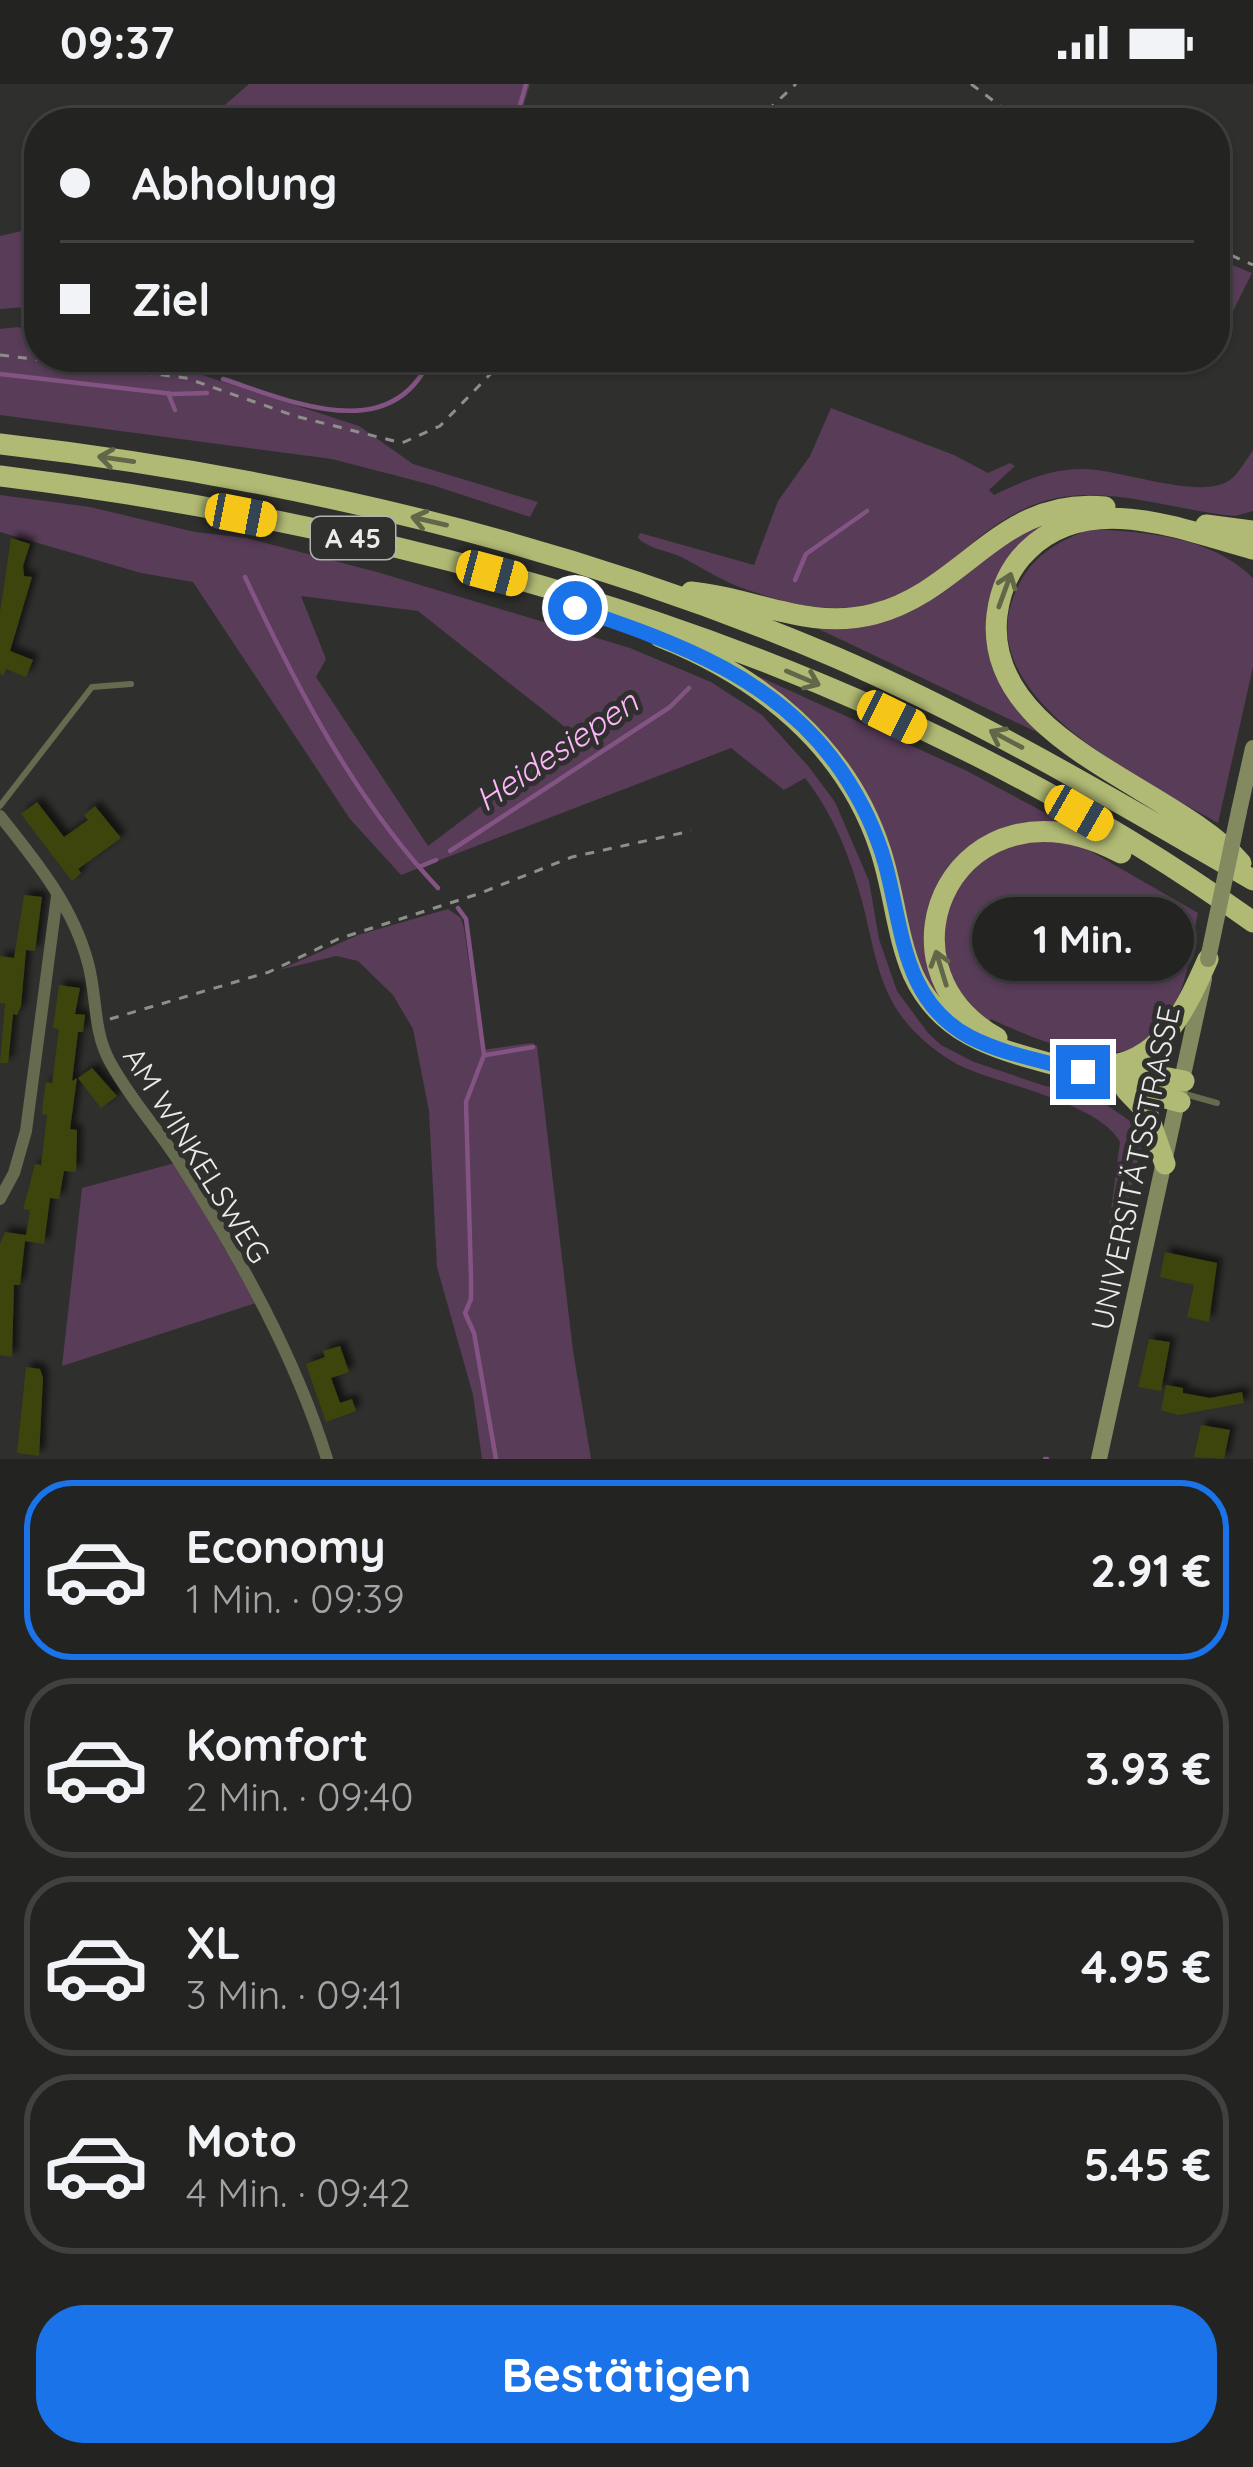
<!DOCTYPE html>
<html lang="de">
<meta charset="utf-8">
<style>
body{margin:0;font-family:Quicksand,sans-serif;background:#2b2c2a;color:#f1f3f6;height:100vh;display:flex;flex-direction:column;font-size:45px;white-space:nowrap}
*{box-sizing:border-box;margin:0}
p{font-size:39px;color:#a3a4a5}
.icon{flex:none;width:66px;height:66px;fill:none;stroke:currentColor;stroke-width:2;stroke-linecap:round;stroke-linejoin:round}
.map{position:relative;height:1375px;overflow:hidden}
.panel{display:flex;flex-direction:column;background:#232422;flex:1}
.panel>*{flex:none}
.guide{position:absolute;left:24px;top:24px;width:1206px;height:264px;border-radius:48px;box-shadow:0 3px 9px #0004,0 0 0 3px #404140;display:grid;align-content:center;height:264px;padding:0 36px;background:#232422}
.end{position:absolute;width:54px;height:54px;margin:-27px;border:15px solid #1a73e8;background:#fff;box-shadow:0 0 0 6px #fff}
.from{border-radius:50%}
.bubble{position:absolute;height:84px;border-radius:42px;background:#232422;box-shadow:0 3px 9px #0004,0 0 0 3px #404140;font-size:39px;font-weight:800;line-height:84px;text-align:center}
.car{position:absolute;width:36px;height:72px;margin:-36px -18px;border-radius:15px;box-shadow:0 0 9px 3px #0007;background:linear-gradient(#f5c518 24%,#345 0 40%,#f5c518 0 76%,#345 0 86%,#f5c518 0)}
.guide b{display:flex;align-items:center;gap:42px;height:114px;font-size:45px}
.guide b+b{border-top:3px solid #404140}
.guide i{width:30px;height:30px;background:#f1f3f6}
ul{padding:21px 0 0;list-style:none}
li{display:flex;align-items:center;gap:36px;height:180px;margin:0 24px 18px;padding:0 12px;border:6px solid #404140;border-radius:48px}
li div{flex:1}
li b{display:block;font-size:45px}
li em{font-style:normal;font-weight:800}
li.on{border-color:#1a73e8}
li>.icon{width:108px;height:108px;stroke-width:1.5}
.button{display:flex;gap:24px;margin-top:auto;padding:24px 36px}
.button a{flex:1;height:138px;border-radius:48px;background:#1a73e8;color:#fff;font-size:48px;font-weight:800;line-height:138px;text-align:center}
.status{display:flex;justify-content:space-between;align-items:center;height:84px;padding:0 60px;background:#232422;direction:ltr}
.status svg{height:33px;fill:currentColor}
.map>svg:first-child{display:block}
</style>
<div class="status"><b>09:37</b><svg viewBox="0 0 49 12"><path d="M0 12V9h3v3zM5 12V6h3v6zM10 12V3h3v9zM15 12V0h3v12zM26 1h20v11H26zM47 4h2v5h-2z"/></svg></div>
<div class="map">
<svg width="1253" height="1375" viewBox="0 0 1253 1375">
<defs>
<filter id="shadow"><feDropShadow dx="5.5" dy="-5.5" stdDeviation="3" flood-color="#0009"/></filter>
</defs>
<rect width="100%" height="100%" fill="#2f302d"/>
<!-- green -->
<path fill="#583c58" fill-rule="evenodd" d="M249 0H530L518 39H204Z
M39 143V222L0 225V152Z
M1215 174 1252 189 1215 263Z
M18 243 39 251V273H78L196 289 359 342 413 380 538 418 530 433 432 401 332 375 0 331V245Z
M831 324 954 371 988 389 1010 379 1015 382 989 406 994 411C1024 397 1049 385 1083 385 1121 385 1200 417 1230 396 1239 389 1247 375 1253 366V427L1235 432C1176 427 1110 401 1052 415 1015 424 986 447 958 471 885 532 833 536 745 505 721 497 702 483 679 472 665 466 649 465 638 454L640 449 754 481 778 417 810 372Z
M0 411 90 423 195 448 246 454 377 488 630 564 711 598 762 631 809 683 835 718 869 797 879 855 897 907 928 949 941 961 974 978 1045 1002 1092 1011 1130 1037 1138 1049 1141 1064 1123 1138 1126 1145 1120 1175 1112 1174 1106 1165 1120 1058C1100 1020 1005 1001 965 984 946 975 927 961 913 946 876 908 874 858 860 810 848 767 832 729 805 694L784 706 731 664 401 791 350 735 193 498 141 489 0 448ZM301 512 418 527 575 651 428 762 316 593 326 575Z
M1075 426 1019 468 994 571 1062 660 810 541 849 542 1002 455Z
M1090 445C1146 448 1211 452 1253 494V583L1218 739C1149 699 977 618 1012 517 1026 476 1051 460 1090 445Z
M751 589 967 687 1068 741 1085 764 1198 829C1193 852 1188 890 1180 909 1172 927 1160 953 1143 961 1097 983 1032 954 991 935L976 950 957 937 920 892 873 735Z
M448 825 461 834 464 844 482 966 532 959 537 962 573 1267 591 1375H482L473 1311 437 1183 429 1027 413 945 393 911 358 877 336 872 279 886 358 851Z
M175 1079 256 1219 62 1282 82 1104Z"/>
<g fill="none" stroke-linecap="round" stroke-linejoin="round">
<!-- stream -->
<path stroke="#835483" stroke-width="4.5" d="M515 39 526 0
M0 290 173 310 207 309
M223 295C291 317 392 364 431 273
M168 309 175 326
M245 493C296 602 354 715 438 804
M795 496 806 470 867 427
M450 767 670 623 689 604
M419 783 436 776
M458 824 466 835 484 971 466 1018 471 1192V1215L465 1229 474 1249 496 1375
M486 971 533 963
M1045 1375H1047"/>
</g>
<!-- building -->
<path fill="#3e440e" filter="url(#shadow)" d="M11 454 30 460 23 482 24 492 32 493 10 567 33 576 26 593 6 585 4 591 0 590V528Z
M37 718 64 753 88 736 84 731 95 722 121 754 78 785 81 789 72 797 21 730Z
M24 811 42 813 35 867 26 866 21 922 17 931 13 930 8 979H0L5 920 0 919V872L14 874Z
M59 901 80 904 75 930 85 931 83 948H78L72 997 77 994 70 1045 77 1046 76 1088 64 1087 59 1115 50 1114 44 1160 25 1157 20 1201H14L12 1273 0 1271V1160L5 1148 26 1151 30 1126 23 1125 35 1080 41 1081 47 1031 42 1030 43 1017 46 998 52 999 59 945 53 944Z
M92 984 117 1012 101 1024 78 994Z
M1165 1168 1217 1179 1209 1238 1187 1233 1194 1201 1160 1193Z
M1149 1255 1170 1258 1161 1307 1138 1303Z
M340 1262 349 1288 331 1294 340 1319 352 1315 356 1327 326 1338 306 1280 325 1273 323 1267Z
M26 1283 40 1285 43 1294 39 1372 17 1369Z
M1166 1301 1183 1304V1309L1210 1314 1242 1308 1244 1319 1178 1331 1161 1326Z
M1201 1341 1230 1346 1224 1375 1194 1373Z"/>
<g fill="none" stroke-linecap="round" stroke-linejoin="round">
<!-- path -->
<path stroke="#8e8f8c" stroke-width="3" stroke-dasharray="9 9" stroke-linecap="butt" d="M971 0 1023 39
M754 39 796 0
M1215 164 1253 181
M0 271 186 294 295 332 402 359 440 342 507 273
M110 935 269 888 338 855 478 810 572 773 691 747"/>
<!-- service -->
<path stroke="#666a4f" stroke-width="6" d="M0 722 92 603 131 600
M1185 1010 1217 1019"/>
<!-- minor -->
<path stroke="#666a4f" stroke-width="12" d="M0 732C36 777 73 822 88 879 97 912 93 946 109 976 129 1014 159 1046 181 1081 239 1172 295 1272 327 1375
M0 1115 14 1089 26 1047 57 812"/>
<!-- secondary -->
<path stroke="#848a5f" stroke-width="16" d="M1239 727 1253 664
M1099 1375 1204 895"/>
<!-- motorway -->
<path stroke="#b0ba74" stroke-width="21" d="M0 360C287 393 570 460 835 573 981 636 1116 717 1253 796
M0 392C441 447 888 577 1253 838
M1206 441 1253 447
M691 508C755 514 809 547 874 530 964 507 1001 412 1105 423
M660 553C759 592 846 661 880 765 894 806 896 850 913 890 944 958 1008 967 1073 986 1109 996 1144 1008 1180 1018
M1241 779C1175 702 982 658 997 531 1000 507 1010 483 1028 466 1089 406 1182 446 1253 465
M997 954C865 880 958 683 1121 769
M1085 978 1184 997
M1113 981C1165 973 1189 918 1208 875
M1126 1006 1147 1028 1165 1080"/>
<!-- secondary-bridge -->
<path stroke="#848a5f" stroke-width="16" d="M1208 875 1239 727"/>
</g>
<!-- one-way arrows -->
<defs><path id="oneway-shaft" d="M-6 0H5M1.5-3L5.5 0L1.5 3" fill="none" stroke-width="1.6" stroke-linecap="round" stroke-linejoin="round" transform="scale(3)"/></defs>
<g stroke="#636749">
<use href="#oneway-shaft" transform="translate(116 375) rotate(-172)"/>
<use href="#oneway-shaft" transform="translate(429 437) rotate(-167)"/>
<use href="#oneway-shaft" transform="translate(1005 506) rotate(-70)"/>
<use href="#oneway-shaft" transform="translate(803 594) rotate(23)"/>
<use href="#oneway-shaft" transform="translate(1006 655) rotate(-152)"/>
<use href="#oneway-shaft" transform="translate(941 884) rotate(-107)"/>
</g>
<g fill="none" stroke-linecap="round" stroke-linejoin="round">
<!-- route -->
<path stroke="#1a73e8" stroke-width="15" d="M575 524C678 559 778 594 842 688 861 716 876 747 885 779 903 844 902 917 970 953 1005 971 1045 977 1083 988"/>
</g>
<g text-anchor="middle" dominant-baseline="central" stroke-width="10" stroke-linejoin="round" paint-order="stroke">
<!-- shield labels -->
<rect fill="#2f302d" stroke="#b3b3b1" stroke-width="3" x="311" y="433" width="84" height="42" rx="9"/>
<g font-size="27" font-weight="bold" fill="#ebebe9">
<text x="353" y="454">A 45</text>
</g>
<!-- street labels -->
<g font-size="30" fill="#ebebe9" stroke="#2f302d">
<text transform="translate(197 1071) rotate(58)">AM WINKELSWEG</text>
<text transform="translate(1135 1084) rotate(-78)">UNIVERSITÄTSSTRASSE</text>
</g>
<!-- water labels -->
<g font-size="33" font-style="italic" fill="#fdb6fc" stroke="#2f302d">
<text transform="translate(556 666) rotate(-34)">Heidesiepen</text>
</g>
</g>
</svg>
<i class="end from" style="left:575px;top:524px"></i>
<i class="end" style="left:1083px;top:988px"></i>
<div class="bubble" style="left:972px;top:813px;width:222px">1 Min.</div>
<i class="car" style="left:241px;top:431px;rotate:101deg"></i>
<i class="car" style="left:492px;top:489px;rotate:105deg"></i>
<i class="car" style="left:892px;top:633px;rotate:116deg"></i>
<i class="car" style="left:1079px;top:729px;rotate:120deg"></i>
<div class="guide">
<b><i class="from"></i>Abholung</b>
<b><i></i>Ziel</b>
</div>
</div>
<section class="panel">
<ul>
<li class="on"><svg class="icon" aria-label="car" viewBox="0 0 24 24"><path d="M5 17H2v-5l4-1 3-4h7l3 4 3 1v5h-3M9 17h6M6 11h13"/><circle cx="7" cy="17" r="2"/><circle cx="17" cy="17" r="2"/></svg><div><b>Economy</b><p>1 Min. · 09:39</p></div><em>2.91 €</em></li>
<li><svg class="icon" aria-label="car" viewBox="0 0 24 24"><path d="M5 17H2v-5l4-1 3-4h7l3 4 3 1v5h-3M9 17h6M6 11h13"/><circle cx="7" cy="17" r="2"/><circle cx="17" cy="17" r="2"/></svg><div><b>Komfort</b><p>2 Min. · 09:40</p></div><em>3.93 €</em></li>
<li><svg class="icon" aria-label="car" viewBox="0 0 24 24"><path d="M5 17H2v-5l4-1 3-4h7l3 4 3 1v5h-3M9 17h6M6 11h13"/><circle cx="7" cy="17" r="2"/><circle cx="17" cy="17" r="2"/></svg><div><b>XL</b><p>3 Min. · 09:41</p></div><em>4.95 €</em></li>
<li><svg class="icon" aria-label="car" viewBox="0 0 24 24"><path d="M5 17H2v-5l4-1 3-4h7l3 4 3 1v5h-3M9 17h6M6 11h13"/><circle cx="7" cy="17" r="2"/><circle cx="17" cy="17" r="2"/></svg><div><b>Moto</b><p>4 Min. · 09:42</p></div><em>5.45 €</em></li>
</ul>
<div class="button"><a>Bestätigen</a></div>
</section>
